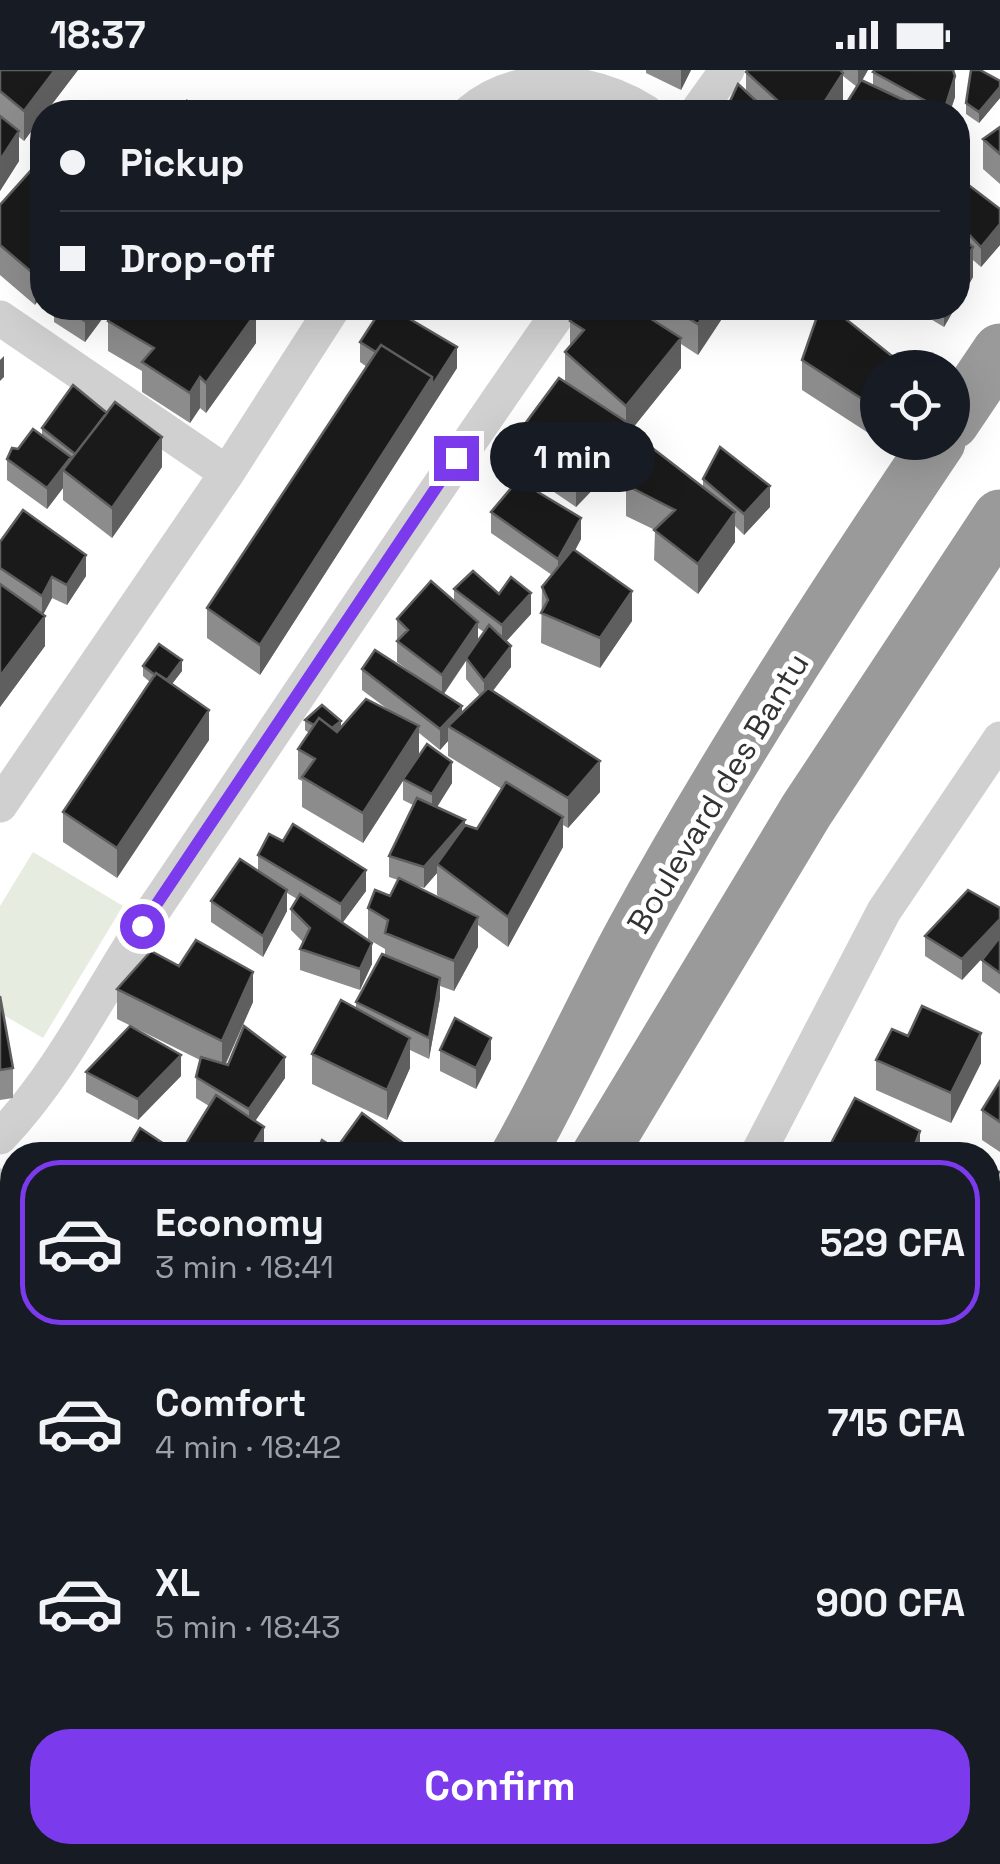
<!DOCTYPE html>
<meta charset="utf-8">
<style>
body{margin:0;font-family:"Space Grotesk",sans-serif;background:#242831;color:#f1f3f6;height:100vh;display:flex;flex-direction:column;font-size:38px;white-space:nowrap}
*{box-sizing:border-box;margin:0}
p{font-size:32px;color:#9ea1a6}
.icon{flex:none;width:55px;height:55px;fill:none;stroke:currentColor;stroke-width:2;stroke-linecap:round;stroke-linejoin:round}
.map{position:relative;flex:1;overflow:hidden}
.panel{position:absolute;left:0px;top:1072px;width:1000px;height:722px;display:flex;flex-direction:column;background:#171b24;border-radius:40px 40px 0 0;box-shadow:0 10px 40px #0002}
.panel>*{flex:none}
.guide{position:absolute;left:30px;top:30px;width:940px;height:220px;border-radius:40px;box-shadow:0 10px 40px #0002;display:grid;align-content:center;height:220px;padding:0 30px;background:#171b24}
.fabs{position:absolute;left:860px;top:280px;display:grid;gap:20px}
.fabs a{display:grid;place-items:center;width:110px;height:110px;border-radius:50%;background:#171b24;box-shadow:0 10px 40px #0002;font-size:50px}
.end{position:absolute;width:45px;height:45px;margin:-22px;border:12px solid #7c3aed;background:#fff;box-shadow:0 0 0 5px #fff}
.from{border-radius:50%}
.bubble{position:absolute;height:70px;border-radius:35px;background:#171b24;box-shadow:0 10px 40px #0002;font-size:32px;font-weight:700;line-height:70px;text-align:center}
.guide b{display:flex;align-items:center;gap:35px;height:95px;font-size:38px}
.guide b+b{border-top:2px solid #363941}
.guide i{width:25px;height:25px;background:#f1f3f6}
ul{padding:18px 0 0;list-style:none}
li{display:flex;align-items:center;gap:30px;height:165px;margin:0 20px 15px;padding:0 10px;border:5px solid transparent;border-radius:40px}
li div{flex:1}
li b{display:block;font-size:38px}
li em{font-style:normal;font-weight:700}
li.on{border-color:#7c3aed}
li>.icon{width:90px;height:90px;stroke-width:1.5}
.cta{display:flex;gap:20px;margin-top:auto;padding:20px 30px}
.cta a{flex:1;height:115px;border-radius:40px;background:#7c3aed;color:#fff;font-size:40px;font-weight:700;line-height:115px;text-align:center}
.status{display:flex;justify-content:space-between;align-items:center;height:70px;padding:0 50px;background:#171b24;direction:ltr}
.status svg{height:28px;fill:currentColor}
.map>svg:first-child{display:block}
</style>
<div class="status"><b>18:37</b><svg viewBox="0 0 49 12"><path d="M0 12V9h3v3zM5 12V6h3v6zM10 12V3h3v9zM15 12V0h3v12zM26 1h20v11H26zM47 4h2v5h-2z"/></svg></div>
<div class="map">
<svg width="1000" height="1794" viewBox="0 0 1000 1794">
<rect width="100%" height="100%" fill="#fff"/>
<!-- green -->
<path fill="#e6ecdf" d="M33 782 123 836 43 968 0 943V836Z"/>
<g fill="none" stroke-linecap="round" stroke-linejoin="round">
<!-- street -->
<path stroke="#d0d0d0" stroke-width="35" d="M470 42C519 0 593 9 646 42
M697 42 727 0
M0 248 227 403
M0 735 227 403 333 238
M0 1067C64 1000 105 911 157 835 292 636 424 435 562 238
M757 1085 884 841 1000 669
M0 1116 12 1127
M988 1369 1000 1346
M383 1794 386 1782"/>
<!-- secondary -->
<path stroke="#bdbdbd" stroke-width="52" d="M988 1634 1000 1623
M0 1668 12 1663
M788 1794 803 1782"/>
<!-- highway -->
<path stroke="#9a9a9a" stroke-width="55" d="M952 352 1000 281
M518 1085C559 1012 593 936 633 862 725 694 831 531 938 372
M599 1085 806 741 1000 447
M155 1794 161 1782
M246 1794 251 1782"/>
</g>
<!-- wall -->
<path fill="#8c8c8c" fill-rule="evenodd" d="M0 0H78L46 42H42V47L24 71 19 67V91L0 121Z
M646 0H691L681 20 646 3Z
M748 0H868L862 10 873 16V2L955 27 950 42H841L857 17 843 6V33L837 42H725L746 21V2Z
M1000 11V28L979 53 966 44V33Z
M1000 57V114L983 99V69Z
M42 88 35 235 0 205V135Z
M958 107 1000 139V175L981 197 973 190V207L958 234Z
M54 238H249L256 273 206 343 200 338 190 353 142 322V301L108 281V251L112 244 108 241 85 272 54 252Z
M579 238H729L698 285 681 274V298L628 364V383L576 437 516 396V366L565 312V282L570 276V251Z
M912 238H955L944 257Z
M360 272 457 298 260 605 207 568V538L367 297 360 292Z
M802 290 897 298 873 366 802 320Z
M42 358 162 397 112 468 63 430V418L47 439 7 410V389L18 379 42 365Z
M703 409 770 437 744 465 735 456V472L698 524 654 490 655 460 626 446V415L703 417Z
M491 442 581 469 575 481 632 551 600 598 541 573 542 517 552 505 491 463Z
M0 472 86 506 67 535 52 528 43 544 45 576 0 637Z
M454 519 499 524 531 544 506 571 511 597 493 621 600 722 568 758 563 755V777L508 877 478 855V877L454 921 440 916V928L429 989 410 980V998L387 1050 312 1014V984L356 938V932L385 886V879L368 869V838L390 826 398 810 389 807V786L413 735 403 730V711L363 773 302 737V711L298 709V679L309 663 305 660V650L341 658 390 641 362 620V599L412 603 397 592V549L454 531ZM478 558 484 562 478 571ZM466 591V609L480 626 462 643 444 624ZM419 663 440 680 448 671V686L502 719 477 759 465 755 437 737 452 713 419 686ZM437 803V825L446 831 413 815 424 818Z
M143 596 182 601 172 614 209 670 117 808 63 772V742L150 612 143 606Z
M258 785 366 821 342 853 372 894 360 920 300 900V879L303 872 291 860V839L297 829 287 823V841L263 887 211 852V831L258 800Z
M1000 838V924L982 911V890L988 882 962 910 925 886V866Z
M179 896 253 932 226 994 285 1008 255 1051 264 1085 209 1036 196 1028V1007L200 990 117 949V919Z
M0 926 13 998V1028L0 1030Z
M908 966 981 993 951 1053 876 1020V990Z
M440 980 491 989 476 1019 440 1001Z
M86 1002 181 1006 138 1050 86 1022Z
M1000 1011V1082L982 1070V1040Z
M988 1097 999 1123 991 1140 998 1143V1128L1000 1125 999 1276 988 1271Z
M12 1190V1287H0V1191Z
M12 1360V1538L0 1536V1422Z
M1000 1407V1458L990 1445V1424Z
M0 1579H11L12 1627 0 1628Z
M1000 1685V1794H957L954 1782H988V1693Z
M491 1782H576L571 1794H483Z
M711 1782H727L722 1791Z"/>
<!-- shaded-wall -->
<path fill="#5f5f5f" d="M55 0H78L46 42H42V47L24 71V41Z
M681 0H691L681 20Z
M858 0H868L858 18Z
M843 3V33L837 42H818Z
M955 6V27L950 42H944Z
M1000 17V28L979 53V42Z
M19 61V91L0 121V90Z
M1000 154V175L981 197V177Z
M973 177V207L958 234V204Z
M42 195V225L35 235V205Z
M95 238H108V241L85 272V251Z
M709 238H729L698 285V254Z
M944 238H955L944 257Z
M256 243V273L206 343V313Z
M681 268V298L628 364V383L576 437V407L626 355V336Z
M457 277V298L260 605V575L432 307Z
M4 286V307L0 311V290Z
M200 307V338L190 353V323Z
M878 328V358L873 366V336Z
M162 367V397L112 468V438Z
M71 387V406L63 400V418L47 439V418Z
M770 416V437L744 465V444Z
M735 442V472L698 524V494Z
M581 448V469L558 510V489Z
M86 485V506L67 535V515Z
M52 507V528L42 547V526Z
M632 521V551L600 598V568Z
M531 523V544L502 576V555Z
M45 546V576L0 637V606Z
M478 552V573L442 626V605Z
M511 576V597L484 632V611Z
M182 590V601L165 623V612Z
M462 636V657L448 656V671L440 680V659Z
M209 640V670L117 808V778Z
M341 651V661L326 662Z
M419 656V686L363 773V743Z
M600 691V722L568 758V728Z
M452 692V713L432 745V724Z
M563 747V777L508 877V847Z
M465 750V770L437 794V803L424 818V797Z
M366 800V821L341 855V834Z
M287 820V841L263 887V866Z
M478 847V877L454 921V891Z
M1000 849V869L962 910V889Z
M372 873V894L360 920V899Z
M253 902V932L222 1001V971Z
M440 908V928L429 989V968Z
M981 963V993L951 1053V1023Z
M410 968V998L387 1050V1020Z
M491 968V989L476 1019V998Z
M181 985V1006L138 1050V1029Z
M285 987V1008L249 1060V1039Z
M264 1057V1085H247Z
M920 1061V1085H911Z
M999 1102V1123L988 1146V1125Z
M1000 1517V1547L988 1562V1532Z
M565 1782H576L571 1794H565Z
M703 1782H711V1794H693Z
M902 1782H928V1794H886Z"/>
<!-- building -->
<path fill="#1a1a1a" stroke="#5f5f5f" stroke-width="2.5" d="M0 0H55L24 41 0 21Z
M748 0H840L843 3 818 42H790L746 2Z
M875 0H953L955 6 944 41 873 2Z
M971 0H980L1000 11V17L979 42 966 33Z
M861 10 929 42H841Z
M738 14 768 42H725Z
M187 31 214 42H183Z
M0 46 19 61 0 90Z
M1000 57V84L983 69Z
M42 88V195L35 205 0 175V135Z
M958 107 1000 139V154L981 177 958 153Z
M958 165 973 177 958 204Z
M64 238H95L85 251Z
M116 238H249L256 243 206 313 200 307 190 323 142 292 154 278 108 251Z
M382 238H391L457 277 432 316V307L381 275 376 282 360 272Z
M579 238H634L681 268 626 336 565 282 584 260 570 251Z
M671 238H709L698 254Z
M820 238H832L897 290 893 298H878V328L873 336 802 290Z
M381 275 432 307 260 575 207 538Z
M559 308 628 353 576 407 516 366Z
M73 315 107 343 75 384 42 358Z
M115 332 162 367 112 438 63 400Z
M33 359 71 387 47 418 7 389 12 378 18 379Z
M651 377 735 442 698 494 654 460 675 440 626 415Z
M720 377 770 416 744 444 703 409Z
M518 410 581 448 558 489 491 442Z
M23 440 86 485 67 515 52 507 42 526 0 498V472Z
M573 479 632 521 600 568 541 543 548 530 542 517Z
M473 501 499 524 511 507 531 523 502 555 454 519Z
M431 511 478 552 442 605 397 571 408 560 397 549Z
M0 514 45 546 0 606Z
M489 555 511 576 484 611 466 588Z
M159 574 182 590 167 610 156 603 155 605 143 596Z
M375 580 462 636 440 659 362 599Z
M156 603 209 640 117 778 63 742Z
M488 618 600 691 568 728 448 656Z
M366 629 419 656 363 743 302 707 315 689 298 679 319 648 337 662Z
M322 635 341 651 332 658 319 648 314 655 305 650Z
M427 674 452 692 432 724 403 709Z
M506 712 563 747 508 847 437 794 465 755 477 759Z
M417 728 465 750 424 797 389 786Z
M293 754 366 800 341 834 258 785 269 764 283 771Z
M240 789 287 820 263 866 211 831Z
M399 808 478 847 454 891 385 863 388 850 368 838 375 820 390 826Z
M968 820 1000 838V849L962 889 925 866Z
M300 824 372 873 360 899 300 879 310 858 291 839Z
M1000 867V903L982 890Z
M196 870 253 902 222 971 117 919 151 881 179 896Z
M382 884 440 908 429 968 356 932Z
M0 926 13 998 0 1000Z
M341 930 410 968 387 1020 312 984Z
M922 936 981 963 951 1023 876 990 892 959 908 966Z
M455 948 491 968 476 998 440 980Z
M130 956 181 985 138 1029 86 1002Z
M244 956 285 987 249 1039 196 1007 201 987 228 995Z
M1000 1011V1052L982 1040Z
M216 1025 264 1057 247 1085H179Z
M855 1028 920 1061 911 1085H825Z
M362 1043 414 1081 411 1085H315L322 1070 336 1079Z
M140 1058 164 1074 159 1085H124Z
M279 1078 290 1085H274Z
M988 1097 999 1102 988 1125Z
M988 1137 1000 1144 999 1246 988 1240Z
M12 1190V1266H0V1191Z
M11 1359 12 1360V1452L0 1451V1422Z
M1000 1407V1437L990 1424Z
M988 1449 1000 1463V1483L990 1474H988Z
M0 1473 12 1475V1517L0 1515Z
M990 1474 1000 1483V1517L988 1532V1476Z
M0 1579H11L12 1617H0Z
M1000 1685V1738L988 1716V1693Z
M988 1742 1000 1763V1794H966L963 1782H988Z
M491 1782H539L556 1794H483Z
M604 1782H703L693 1794H599Z
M835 1782H902L886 1794H818Z"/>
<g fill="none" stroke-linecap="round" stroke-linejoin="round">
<!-- route -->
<path stroke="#7c3aed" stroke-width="12" d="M142 856 456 388"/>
</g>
<g text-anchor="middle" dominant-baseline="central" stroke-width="10" stroke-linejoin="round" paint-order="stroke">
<!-- street labels -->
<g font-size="32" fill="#333" stroke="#fff">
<text transform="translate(718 723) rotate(-59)">Boulevard des Bantu</text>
</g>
</g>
</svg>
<div class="fabs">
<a><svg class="icon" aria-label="locate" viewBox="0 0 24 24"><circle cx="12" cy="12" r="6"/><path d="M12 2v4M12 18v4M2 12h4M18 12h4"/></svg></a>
</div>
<i class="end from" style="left:142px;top:856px"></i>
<i class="end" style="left:456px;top:388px"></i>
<div class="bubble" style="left:490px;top:352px;width:165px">1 min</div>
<div class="guide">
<b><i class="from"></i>Pickup</b>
<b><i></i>Drop-off</b>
</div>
<section class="panel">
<ul>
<li class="on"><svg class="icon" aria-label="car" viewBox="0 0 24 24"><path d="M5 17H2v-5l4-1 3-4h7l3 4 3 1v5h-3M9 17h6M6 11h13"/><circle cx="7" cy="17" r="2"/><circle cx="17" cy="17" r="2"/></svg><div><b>Economy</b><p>3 min · 18:41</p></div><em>529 CFA</em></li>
<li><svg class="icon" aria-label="car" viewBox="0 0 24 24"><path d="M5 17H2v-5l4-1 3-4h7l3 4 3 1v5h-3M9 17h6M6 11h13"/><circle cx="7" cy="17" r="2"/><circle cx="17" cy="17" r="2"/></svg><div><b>Comfort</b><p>4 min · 18:42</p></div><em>715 CFA</em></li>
<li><svg class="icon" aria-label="car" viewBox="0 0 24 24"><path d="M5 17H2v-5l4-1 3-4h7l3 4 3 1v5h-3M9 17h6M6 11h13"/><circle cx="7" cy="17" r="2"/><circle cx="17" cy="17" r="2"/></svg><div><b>XL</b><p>5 min · 18:43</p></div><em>900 CFA</em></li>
</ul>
<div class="cta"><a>Confirm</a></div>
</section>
</div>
